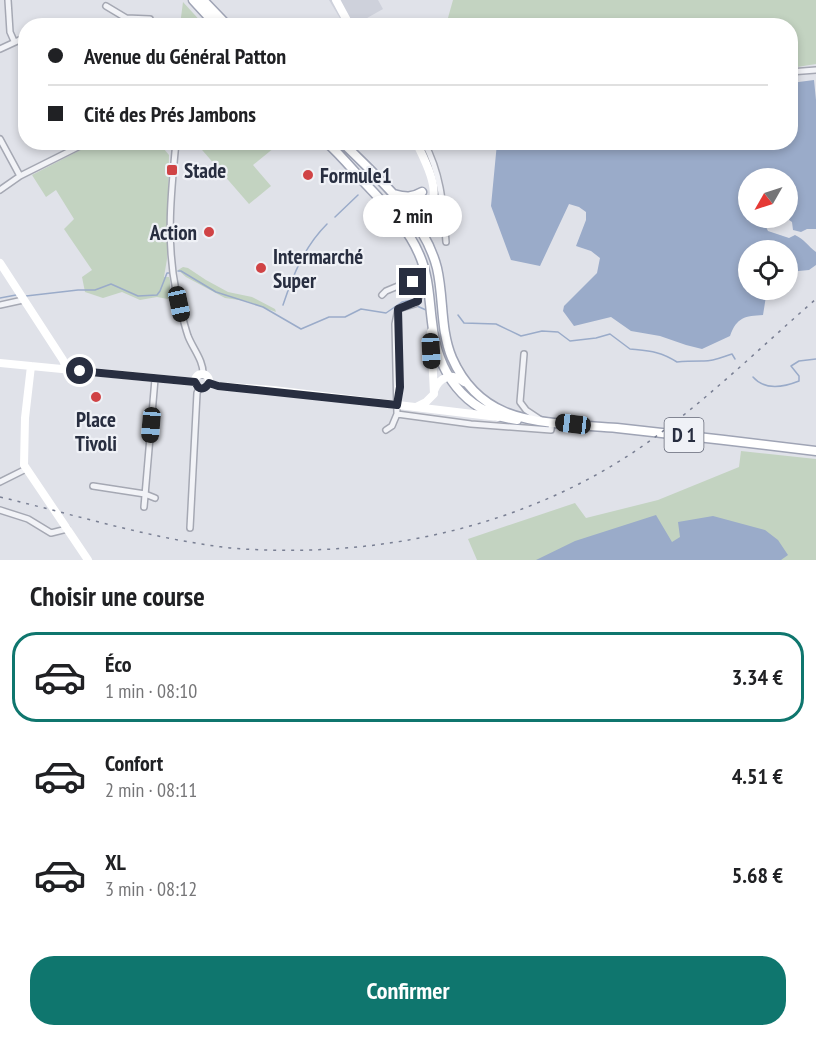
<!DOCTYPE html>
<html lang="fr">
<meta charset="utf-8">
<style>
body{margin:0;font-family:"PT Sans Narrow",sans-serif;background:#f2f2f2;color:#202124;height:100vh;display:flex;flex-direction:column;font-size:22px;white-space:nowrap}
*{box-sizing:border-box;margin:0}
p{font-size:20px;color:#757577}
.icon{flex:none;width:33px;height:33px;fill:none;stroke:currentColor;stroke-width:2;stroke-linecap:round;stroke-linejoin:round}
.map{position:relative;height:560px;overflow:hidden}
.drawer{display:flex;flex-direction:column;background:#fff;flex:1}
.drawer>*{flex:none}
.top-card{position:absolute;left:18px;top:18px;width:780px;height:132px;border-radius:24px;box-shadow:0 3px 9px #0003;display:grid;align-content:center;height:132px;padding:0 30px;background:#fff}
.needle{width:39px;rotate:231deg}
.tools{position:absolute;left:738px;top:168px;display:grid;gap:12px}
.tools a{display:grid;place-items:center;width:60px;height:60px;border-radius:50%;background:#fff;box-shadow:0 3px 9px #0003;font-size:30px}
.end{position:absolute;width:27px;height:27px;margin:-14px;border:8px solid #282e40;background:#fff;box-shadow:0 0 0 3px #fff}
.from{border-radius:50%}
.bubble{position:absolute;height:42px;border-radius:21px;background:#fff;box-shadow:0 3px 9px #0003;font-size:20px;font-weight:800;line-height:42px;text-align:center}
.car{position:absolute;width:18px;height:36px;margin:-18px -9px;border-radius:8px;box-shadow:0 0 4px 2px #0007;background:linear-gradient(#222 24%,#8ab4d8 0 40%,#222 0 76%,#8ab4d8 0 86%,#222 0)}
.top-card b{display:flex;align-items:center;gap:21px;height:57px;font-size:22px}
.top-card b+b{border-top:2px solid #e0e0e0}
.top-card i{width:15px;height:15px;background:#202124}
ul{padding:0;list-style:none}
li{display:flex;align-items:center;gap:18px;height:90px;margin:0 12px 9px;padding:0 18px;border:3px solid transparent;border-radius:24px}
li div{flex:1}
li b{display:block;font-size:22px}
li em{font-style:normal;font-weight:800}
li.on{border-color:#0f766e}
li>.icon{width:54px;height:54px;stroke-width:1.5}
h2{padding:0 30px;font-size:27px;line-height:72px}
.cta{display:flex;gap:12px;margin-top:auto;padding:12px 30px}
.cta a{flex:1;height:69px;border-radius:24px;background:#0f766e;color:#fff;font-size:24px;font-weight:800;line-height:69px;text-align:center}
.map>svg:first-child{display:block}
</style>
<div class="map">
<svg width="816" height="560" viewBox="0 0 816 560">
<rect width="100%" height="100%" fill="#e0e2e9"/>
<!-- built -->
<path fill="#ced1db" d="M329 0H378L383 9 360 22 362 25H344Z"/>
<!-- green -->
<path fill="#c3d3c1" d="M453 0H816V64L791 68 790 26 446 25Z
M183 2 204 25H180Z
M94 143H159L169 155 167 259 164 277H169L170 280V297L168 299 157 297 140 300 122 292 103 298 85 292 82 277 92 270 64 229 74 219 56 190 46 197 32 175Z
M196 143H280L253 165 271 186 249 204Z
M183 267 188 268 206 280 228 292 252 297 275 309 276 312 246 301 225 298 186 277 178 270Z
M741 451 816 459V560H477L468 539 575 503 586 518 658 500 739 467Z"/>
<!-- water -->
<path fill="#9aabc9" d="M814 80 816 100V229H807L801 232 793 230 792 222 786 218 788 178H748V218H771L765 225 768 231 789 238 795 235C804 239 808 246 816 252V265L809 270 788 272V250H748V290H767L763 315C745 316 737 317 730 336L702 349 686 345 660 336 631 331 611 317 574 326 563 311 564 306 597 273 600 258 591 251 576 246 586 220V212L579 207 569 204 540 266 511 260 491 206 497 143 790 142 791 83Z
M656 515 672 542 680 537 678 522 713 516 765 530 778 540 788 555 781 560H536L575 541Z"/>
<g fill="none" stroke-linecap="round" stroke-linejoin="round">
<!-- stream -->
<path stroke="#9aabc9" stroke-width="1.5" d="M335 217 358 195
M178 271H181L216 292 263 307 301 329 329 317H345L361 309 386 313 402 302 412 300
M26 296 78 290H95L111 284 138 296 157 295 160 291 167 273H170
M0 298 16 295
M283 305C293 275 304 247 327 224
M417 306 426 310
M458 315 464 323 496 324 521 336 542 331 558 332 570 341 596 338 610 334 630 349C649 351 660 351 677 362 686 361 693 361 702 361 712 362 722 357 732 354L735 359
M753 377C765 391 784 387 799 381V376L791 366 799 361 816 359"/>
<!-- street casing -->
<g stroke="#a5a8b3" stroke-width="8">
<path id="street" d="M8 0 10 32 14 41
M106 6 126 18 150 19
M0 49 26 37
M790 72 816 70
M0 139 20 176
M176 142C171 192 166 242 176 291 180 306 183 321 188 336 193 349 204 361 203 375
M424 142C442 176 443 205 446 242
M0 190 20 176 88 142
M382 295 386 291 410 281 415 285 419 297 415 304 398 309 395 324 397 414 471 424 551 430 552 422
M0 305 23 300
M398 317V391
M524 354 520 402 526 410 541 420
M386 430 392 426 397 414
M0 482 26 469
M93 486 145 494 155 498
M144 507 155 379
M0 510 28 519 51 533 67 529
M190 528 197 393 199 388"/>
</g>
<!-- primary casing -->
<g stroke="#9fa4b5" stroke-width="11">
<path id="primary" d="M193 0 217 26
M203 0 228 26
M326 142C340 154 352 169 364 182 385 205 407 226 419 254 429 276 429 299 432 322 437 372 464 413 517 420
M342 142C378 178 424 217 437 268 444 298 440 330 452 358 463 383 479 401 505 412 537 425 582 425 617 428 683 435 750 443 816 451
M394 194C405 197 412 198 422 192"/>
</g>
<!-- street -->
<use href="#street" stroke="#f2f3f7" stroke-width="5"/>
<!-- secondary -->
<path stroke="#fff" stroke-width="8" d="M336 0 350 26
M416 142C423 157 439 186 432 202 428 213 421 213 418 227
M0 263 63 360 67 370
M0 363 195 382
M31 366 25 418 24 465 88 560
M195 381a7 7 0 1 1 14 0a7 7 0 1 1-14 0Z
M209 383 218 386 273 390 498 417
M434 391C439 377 452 372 464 382
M416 407 426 402 434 394 431 332"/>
<!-- primary -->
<use href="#primary" stroke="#fff" stroke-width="8"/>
<!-- rail -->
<path stroke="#797f93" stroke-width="1.5" stroke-dasharray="3 6" stroke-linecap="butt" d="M0 497C76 515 152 539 230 548 377 560 531 527 651 440 709 398 762 346 816 299"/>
</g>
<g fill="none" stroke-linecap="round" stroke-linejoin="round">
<!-- route -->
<path stroke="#282e40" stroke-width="8" d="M80 371 195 382 198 387C202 390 206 388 209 383L218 386 397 405 400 387 398 309 418 301 417 291 413 282"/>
</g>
<!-- markers -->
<g fill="#d04345" stroke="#eff1f6" stroke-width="2">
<rect x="166" y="164" width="12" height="12" rx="3"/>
<circle cx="308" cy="175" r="6"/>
<circle cx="209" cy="232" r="6"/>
<circle cx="261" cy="268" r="6"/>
<circle cx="96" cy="397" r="6"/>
</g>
<g text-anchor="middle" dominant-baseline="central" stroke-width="4.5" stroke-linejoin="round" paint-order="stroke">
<!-- shield labels -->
<rect fill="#eff1f6" stroke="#646877" stroke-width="1.5" x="664.5" y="418" width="39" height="34" rx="4.5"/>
<g font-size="20" font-weight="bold" fill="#282e40">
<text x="684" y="435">D 1</text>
</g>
<!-- poi labels -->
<g font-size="21" font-weight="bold" fill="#282e40" stroke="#eff1f6" text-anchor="start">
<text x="184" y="170">Stade</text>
<text x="320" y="175">Formule1</text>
<text x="197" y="232" text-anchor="end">Action</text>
<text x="273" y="256">Intermarché<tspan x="273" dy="24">Super</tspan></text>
<text x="96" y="419" text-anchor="middle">Place<tspan x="96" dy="24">Tivoli</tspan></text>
</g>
</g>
</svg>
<div class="tools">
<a><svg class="needle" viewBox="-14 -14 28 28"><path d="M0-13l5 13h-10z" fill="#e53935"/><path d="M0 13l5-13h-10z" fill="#757577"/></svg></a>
<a><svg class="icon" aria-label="locate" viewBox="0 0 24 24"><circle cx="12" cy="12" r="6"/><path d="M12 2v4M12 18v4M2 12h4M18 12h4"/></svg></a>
</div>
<i class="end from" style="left:80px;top:371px"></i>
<i class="end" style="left:413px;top:282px"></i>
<div class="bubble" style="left:363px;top:195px;width:99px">2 min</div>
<i class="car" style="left:179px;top:304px;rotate:168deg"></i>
<i class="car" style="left:431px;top:351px;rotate:177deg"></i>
<i class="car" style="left:573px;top:424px;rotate:277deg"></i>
<i class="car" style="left:151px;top:425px;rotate:185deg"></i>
<div class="top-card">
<b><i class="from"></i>Avenue du Général Patton</b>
<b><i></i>Cité des Prés Jambons</b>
</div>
</div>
<section class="drawer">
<h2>Choisir une course</h2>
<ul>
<li class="on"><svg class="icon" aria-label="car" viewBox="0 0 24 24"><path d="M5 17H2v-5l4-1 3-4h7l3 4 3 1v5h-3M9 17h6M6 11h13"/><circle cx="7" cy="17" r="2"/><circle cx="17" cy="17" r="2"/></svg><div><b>Éco</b><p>1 min · 08:10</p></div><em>3.34 €</em></li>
<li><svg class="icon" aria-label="car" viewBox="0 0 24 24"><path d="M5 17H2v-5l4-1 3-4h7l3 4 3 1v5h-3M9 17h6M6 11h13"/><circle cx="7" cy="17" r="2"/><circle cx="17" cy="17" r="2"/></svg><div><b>Confort</b><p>2 min · 08:11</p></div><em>4.51 €</em></li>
<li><svg class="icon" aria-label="car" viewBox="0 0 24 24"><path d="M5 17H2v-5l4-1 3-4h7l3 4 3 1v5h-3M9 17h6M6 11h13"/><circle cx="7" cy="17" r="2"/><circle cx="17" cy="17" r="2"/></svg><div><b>XL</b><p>3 min · 08:12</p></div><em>5.68 €</em></li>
</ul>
<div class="cta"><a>Confirmer</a></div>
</section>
